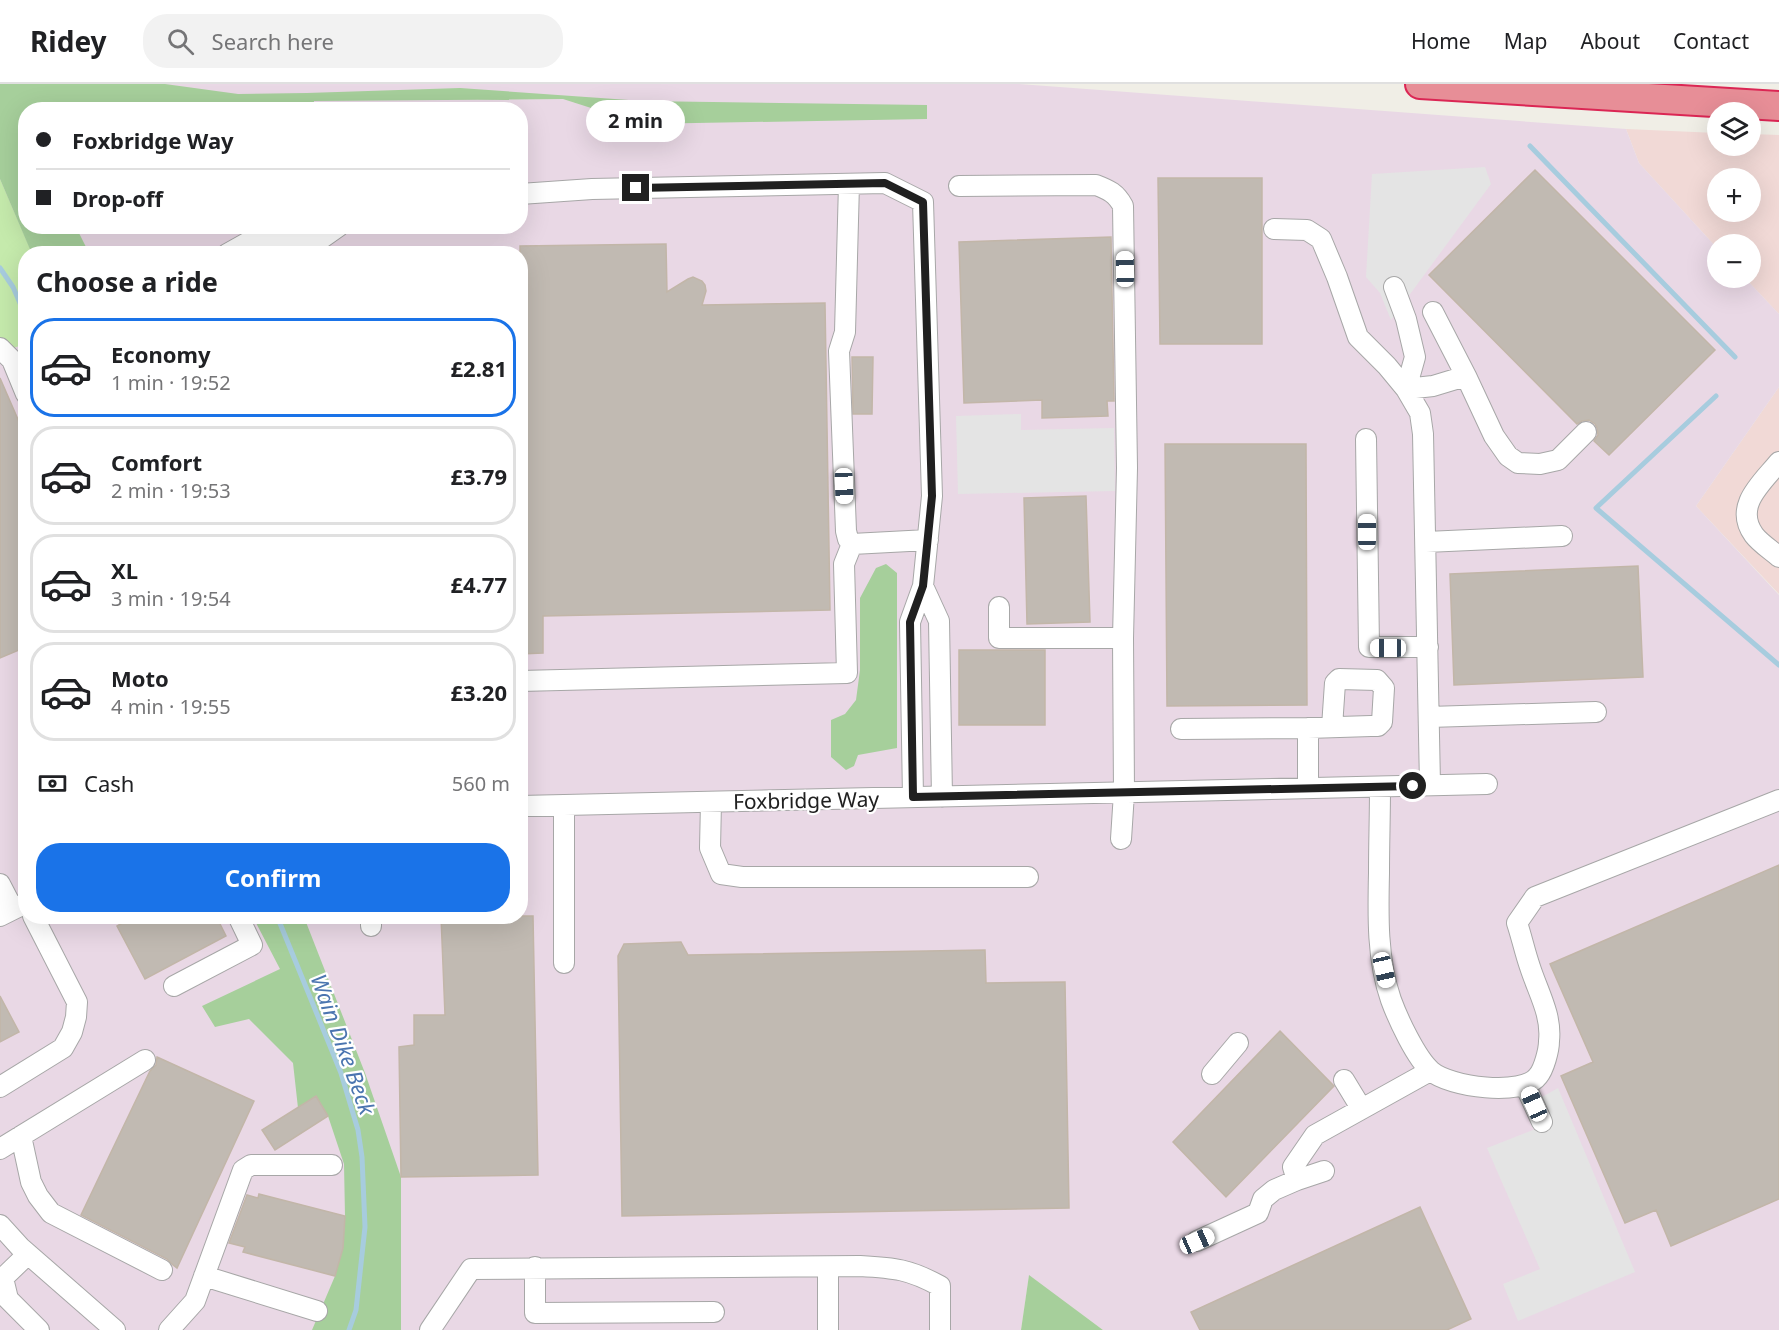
<!DOCTYPE html>
<meta charset="utf-8">
<style>
body{margin:0;font-family:"Noto Sans",sans-serif;background:#f2f2f2;color:#202124;height:100vh;display:flex;flex-direction:column;font-size:22px;white-space:nowrap}
*{box-sizing:border-box;margin:0}
p{font-size:20px;color:#757577}
.icon{flex:none;width:33px;height:33px;fill:none;stroke:currentColor;stroke-width:2;stroke-linecap:round;stroke-linejoin:round}
.map{position:relative;flex:1;overflow:hidden}
.side{position:absolute;left:18px;top:162px;width:510px;height:678px;display:flex;flex-direction:column;background:#fff;border-radius:24px;box-shadow:0 6px 24px #0002}
.side>*{flex:none}
.top-card{position:absolute;left:18px;top:18px;width:510px;height:132px;border-radius:24px;box-shadow:0 6px 24px #0002;display:grid;align-content:center;height:132px;padding:0 18px;background:#fff}
.buttons{position:absolute;left:1707px;top:18px;display:grid;gap:12px}
.buttons a{display:grid;place-items:center;width:54px;height:54px;border-radius:50%;background:#fff;box-shadow:0 6px 24px #0002;font-size:30px}
.end{position:absolute;width:27px;height:27px;margin:-14px;border:8px solid #202020;background:#fff;box-shadow:0 0 0 3px #fff}
.from{border-radius:50%}
.bubble{position:absolute;height:42px;border-radius:21px;background:#fff;box-shadow:0 6px 24px #0002;font-size:20px;font-weight:700;line-height:42px;text-align:center}
.car{position:absolute;width:18px;height:36px;margin:-18px -9px;border-radius:8px;box-shadow:0 0 4px 2px #0007;background:linear-gradient(#fff 24%,#345 0 40%,#fff 0 76%,#345 0 86%,#fff 0)}
.top-card b{display:flex;align-items:center;gap:21px;height:57px;font-size:22px}
.top-card b+b{border-top:2px solid #e0e0e0}
.top-card i{width:15px;height:15px;background:#202124}
ul{padding:0;list-style:none}
li{display:flex;align-items:center;gap:18px;height:99px;margin:0 12px 9px;padding:0 6px;border:3px solid #e0e0e0;border-radius:24px}
li div{flex:1}
li b{display:block;font-size:22px}
li em{font-style:normal;font-weight:700}
li.selected{border-color:#1a73e8}
li>.icon{width:54px;height:54px;stroke-width:1.5}
h2{padding:0 18px;font-size:27px;line-height:72px}
.pay{display:flex;align-items:center;gap:15px;height:66px;padding:0 18px;font-size:22px}
.pay p{margin-inline-start:auto}
.cta{display:flex;gap:12px;margin-top:auto;padding:12px 18px}
.cta a{flex:1;height:69px;border-radius:24px;background:#1a73e8;color:#fff;font-size:24px;font-weight:700;line-height:69px;text-align:center}
header{display:flex;align-items:center;gap:36px;box-sizing:border-box;height:84px;padding:0 30px;background:#fff;border-bottom:2px solid #e0e0e0}
header strong{font-size:28px}
nav{display:flex;gap:33px;margin-inline-start:auto;font-size:21px}
.search{width:420px;height:54px;background:#f2f2f2;display:flex;align-items:center;gap:15px;box-sizing:border-box;padding:0 21px;border-radius:24px;color:#757577;font-size:22px}
.map>svg:first-child{display:block}
</style>
<header>
<strong>Ridey</strong>
<div class="search"><svg class="icon" aria-label="search" viewBox="0 0 24 24"><circle cx="10" cy="10" r="6"/><path d="M15 15l6 6"/></svg>Search here</div>
<nav><a>Home</a><a>Map</a><a>About</a><a>Contact</a></nav>
</header>
<div class="map">
<svg width="1779" height="1246" viewBox="0 0 1779 1246">
<rect width="100%" height="100%" fill="#f0eee6"/>
<!-- commercial -->
<path fill="#f1d9d6" fill-rule="evenodd" d="M1626 45 1717 49 1718 62H1750L1751 50 1779 51V230L1745 194H1750V160H1718L1717 164 1639 79ZM1718 94H1750V128H1718Z
M1779 303V510L1696 422Z"/>
<!-- industrial -->
<path fill="#e9d8e5" fill-rule="evenodd" d="M0 0H1019L1626 45 1639 79 1717 164 1718 194H1745L1779 230V303L1696 422 1779 511V1246H1103L1029 1192 1021 1246H0ZM26 26H520V142H26ZM26 170H520V832H26Z"/>
<!-- grass -->
<path fill="#c5eaac" d="M0 95 32 169 26 170 25 277 19 262 0 269Z"/>
<!-- forest -->
<path fill="#a6cf9b" d="M0 0H165L238 10 307 9 460 4 643 17 927 21V35L641 40 563 15 314 17 313 26H26V142L76 143 89 169 32 170 0 95Z
M886 480 897 489V664L858 671 854 682 846 686 831 673V636L845 630 856 616 860 586V514L876 484Z
M253 833H304L365 989 401 1093V1246H312L335 1192 343 1163 345 1132 344 1080 328 1032 316 1013 298 1024 293 979 249 935 215 943 202 922 280 885Z
M1029 1191 1103 1246H1021Z"/>
<!-- parking -->
<path fill="#e4e4e4" d="M1485 83 1491 100 1391 236 1380 209 1366 193 1372 90Z
M1021 330V346L1114 344 1115 407 958 410 956 332Z
M1558 1004 1635 1188 1518 1237 1503 1200 1540 1185 1487 1064 1538 1044 1528 1021Z"/>
<g fill="none" stroke-linecap="round" stroke-linejoin="round">
<!-- stream -->
<path stroke="#a7ccde" stroke-width="5" d="M1530 62 1735 273
M0 184 13 203 26 233
M1716 312 1596 424 1779 581
M277 832 341 989 358 1046 362 1073 365 1143 356 1226 349 1246"/>
</g>
<!-- building -->
<path fill="#c1bab2" stroke="#c2b6a8" stroke-width="1.5" d="M1535 86 1715 266 1609 371 1594 357 1598 351 1597 344 1595 340 1589 336 1582 337 1577 340 1429 191Z
M1158 94H1262V260H1160Z
M1111 153 1114 317H1107L1108 332 1042 334V316L964 319 959 158Z
M666 160 667 208 688 195 693 193 702 197 705 201 706 207 702 221 825 219 830 526 543 532V569L520 570V162Z
M852 273H873L872 330H853Z
M0 294 26 354V563L0 574Z
M1165 360H1306L1307 621 1167 622Z
M1086 412 1090 538 1027 540 1024 414Z
M1638 482 1643 593 1454 601 1450 490Z
M959 566H1045V641H959Z
M1779 781V1115L1671 1162 1656 1126 1625 1139 1561 992 1593 978 1550 880Z
M134 832H216L226 852 145 895 117 842Z
M441 832H533L538 1091 401 1093 399 963 414 961V931H445Z
M681 858 688 871 985 866 986 899 1065 898 1069 1124 622 1132 618 872 624 860Z
M0 912 19 948 0 958Z
M1280 947 1334 1002 1226 1113 1173 1058Z
M157 973 254 1017 177 1184 173 1181 167 1175 81 1131 150 987 156 981Z
M316 1012 328 1032 275 1066 262 1046Z
M259 1110 345 1132 343 1164 335 1192 243 1168 245 1163 229 1159 247 1111 258 1114Z
M1420 1123 1471 1235 1447 1246H1200L1191 1228Z"/>
<g fill="none" stroke-linecap="round" stroke-linejoin="round">
<!-- minor casing -->
<g stroke="#a7a7a7" stroke-width="22">
<path id="minor" d="M849 100 845 248 839 267 846 447 848 455 852 460 928 456
M959 102 1096 101C1109 106 1116 109 1123 122L1127 384 1123 554 1124 709 1121 755
M520 110 592 105 885 99 923 118 932 412 923 502
M1274 145 1307 146 1321 155 1337 193 1358 253 1387 282 1406 305 1420 329 1423 350 1430 701
M227 170 252 156 322 154 339 142
M1394 203 1406 235 1415 273 1406 305 1433 302 1466 292 1494 352 1508 372 1518 379 1540 380 1558 376 1586 348
M1433 228 1466 292
M0 264 12 276 26 310
M1366 355 1369 563H1428
M1779 378C1762 399 1733 422 1754 451 1760 459 1771 466 1779 473
M1426 458 1562 452
M999 523V554H1123
M520 597 847 589 844 480 852 460
M1429 633 1596 628
M1308 644 1371 642H1378L1382 638 1384 604 1377 596 1339 595 1335 599 1332 643
M1181 645 1308 644V704
M1380 703C1380 731 1379 760 1379 789 1378 831 1377 876 1391 916 1398 935 1416 974 1431 987 1449 1003 1523 1013 1538 992 1544 985 1549 966 1549 957 1552 931 1538 908 1530 883 1525 869 1522 854 1517 839L1535 813 1779 716
M913 713 910 538 923 502 939 537 942 713
M711 718 710 764 721 790 742 793H1028
M564 721V879
M520 722 1487 700
M0 800 13 825
M0 832 26 819
M371 832V842
M174 902 252 861 238 832
M1212 990 1238 959
M1344 996 1361 1024
M1525 1001 1542 1038
M0 1003 63 964 72 948 76 933 77 918 33 832
M21 1052 31 1098 38 1112 51 1129 162 1186
M0 1065 145 976
M1324 1087 1297 1096 1293 1083 1315 1051 1430 987
M0 1141 20 1163 115 1246
M1197 1157 1258 1129 1263 1115 1274 1106 1297 1096
M28 1170 3 1194 8 1215 39 1246
M535 1183V1229L714 1228
M828 1183V1246
M204 1192 317 1227
M169 1246 195 1217 243 1086 251 1081H332
M430 1246 471 1185 860 1182C895 1184 909 1185 940 1202V1246"/>
</g>
<!-- highway casing -->
<g stroke="#db2654" stroke-width="32">
<path id="highway" d="M1420 0 1779 22"/>
</g>
<!-- minor -->
<use href="#minor" stroke="#fff" stroke-width="20"/>
<!-- highway -->
<use href="#highway" stroke="#e78e97" stroke-width="28"/>
</g>
<g fill="none" stroke-linecap="round" stroke-linejoin="round">
<!-- route -->
<path stroke="#202020" stroke-width="8" d="M636 104 885 99 923 118 932 412 923 502 910 538 913 713 1413 702"/>
</g>
<g text-anchor="middle" dominant-baseline="central" stroke-width="4.5" stroke-linejoin="round" paint-order="stroke">
<!-- street labels -->
<g font-size="21" fill="#202020" stroke="#fff">
<text transform="translate(806 716) rotate(-1)">Foxbridge Way</text>
</g>
<!-- water labels -->
<g font-size="22" font-style="italic" fill="#4b75b0" stroke="#fff">
<text transform="translate(344 960) rotate(70)">Wain Dike Beck</text>
</g>
</g>
</svg>
<div class="buttons">
<a><svg class="icon" aria-label="layers" viewBox="0 0 24 24"><path d="M12 4l9 5-9 5-9-5zM3 14l9 5 9-5"/></svg></a>
<a>+</a>
<a>−</a>
</div>
<i class="end from" style="left:1413px;top:702px"></i>
<i class="end" style="left:636px;top:104px"></i>
<div class="bubble" style="left:586px;top:16px;width:99px">2 min</div>
<i class="car" style="left:1125px;top:185px;rotate:359deg"></i>
<i class="car" style="left:844px;top:402px;rotate:178deg"></i>
<i class="car" style="left:1367px;top:448px;rotate:0deg"></i>
<i class="car" style="left:1388px;top:564px;rotate:270deg"></i>
<i class="car" style="left:1384px;top:886px;rotate:167deg"></i>
<i class="car" style="left:1534px;top:1020px;rotate:336deg"></i>
<i class="car" style="left:1197px;top:1157px;rotate:66deg"></i>
<div class="top-card">
<b><i class="from"></i>Foxbridge Way</b>
<b><i></i>Drop-off</b>
</div>
<section class="side">
<h2>Choose a ride</h2>
<ul>
<li class="selected"><svg class="icon" aria-label="car" viewBox="0 0 24 24"><path d="M5 17H2v-5l4-1 3-4h7l3 4 3 1v5h-3M9 17h6M6 11h13"/><circle cx="7" cy="17" r="2"/><circle cx="17" cy="17" r="2"/></svg><div><b>Economy</b><p>1 min · 19:52</p></div><em>£2.81</em></li>
<li><svg class="icon" aria-label="car" viewBox="0 0 24 24"><path d="M5 17H2v-5l4-1 3-4h7l3 4 3 1v5h-3M9 17h6M6 11h13"/><circle cx="7" cy="17" r="2"/><circle cx="17" cy="17" r="2"/></svg><div><b>Comfort</b><p>2 min · 19:53</p></div><em>£3.79</em></li>
<li><svg class="icon" aria-label="car" viewBox="0 0 24 24"><path d="M5 17H2v-5l4-1 3-4h7l3 4 3 1v5h-3M9 17h6M6 11h13"/><circle cx="7" cy="17" r="2"/><circle cx="17" cy="17" r="2"/></svg><div><b>XL</b><p>3 min · 19:54</p></div><em>£4.77</em></li>
<li><svg class="icon" aria-label="car" viewBox="0 0 24 24"><path d="M5 17H2v-5l4-1 3-4h7l3 4 3 1v5h-3M9 17h6M6 11h13"/><circle cx="7" cy="17" r="2"/><circle cx="17" cy="17" r="2"/></svg><div><b>Moto</b><p>4 min · 19:55</p></div><em>£3.20</em></li>
</ul>
<div class="pay"><svg class="icon" aria-label="cash" viewBox="0 0 24 24"><path d="M3 7h18v10H3z"/><circle cx="12" cy="12" r="2"/></svg>Cash<p>560 m</p></div>
<div class="cta"><a>Confirm</a></div>
</section>
</div>
